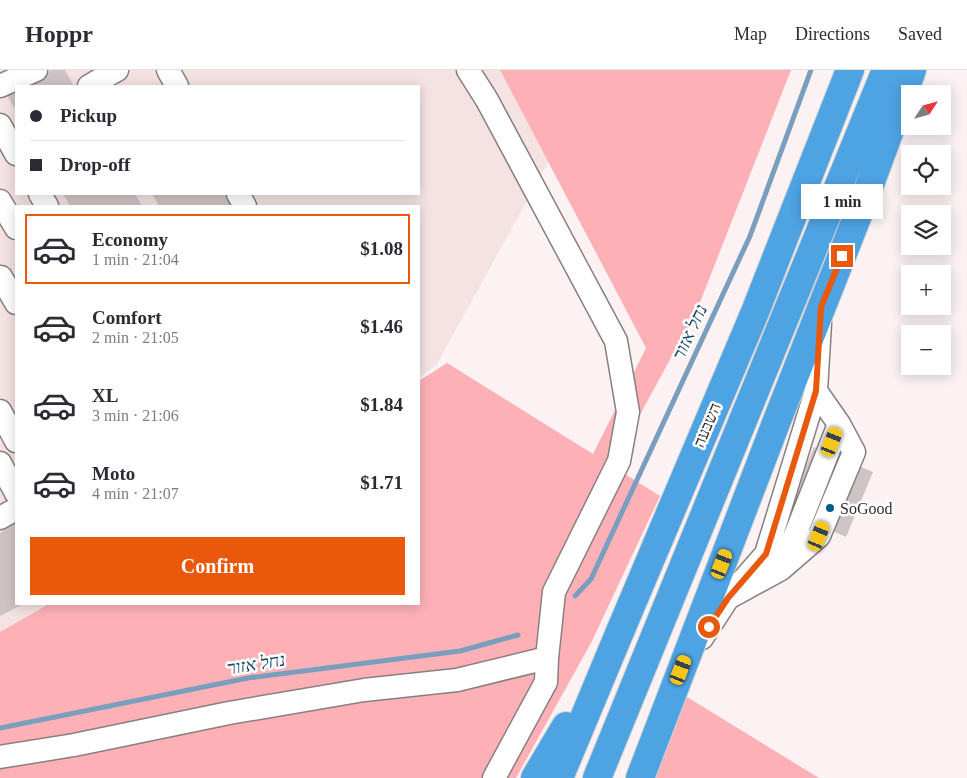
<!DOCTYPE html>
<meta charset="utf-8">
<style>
body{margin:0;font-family:"Times New Roman","Noto Sans Hebrew",serif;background:#f2f2f3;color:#2b2b33;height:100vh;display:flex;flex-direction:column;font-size:19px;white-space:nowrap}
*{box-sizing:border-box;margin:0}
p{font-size:16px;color:#7c7c81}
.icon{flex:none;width:28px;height:28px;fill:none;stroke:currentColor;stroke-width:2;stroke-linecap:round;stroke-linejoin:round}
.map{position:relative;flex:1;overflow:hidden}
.sheet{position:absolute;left:15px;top:135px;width:405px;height:400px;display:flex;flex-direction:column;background:#fff;border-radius:0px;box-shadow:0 2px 12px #0003}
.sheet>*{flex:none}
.banner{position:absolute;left:15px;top:15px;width:405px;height:110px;border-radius:0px;box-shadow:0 2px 12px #0003;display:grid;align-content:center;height:110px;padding:0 15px;background:#fff}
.needle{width:32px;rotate:54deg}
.buttons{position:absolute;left:901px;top:15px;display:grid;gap:10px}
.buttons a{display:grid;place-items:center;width:50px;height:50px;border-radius:0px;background:#fff;box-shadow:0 2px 12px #0003;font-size:25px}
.end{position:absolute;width:22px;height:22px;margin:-11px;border:6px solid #ea580c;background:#fff;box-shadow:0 0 0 2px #fff}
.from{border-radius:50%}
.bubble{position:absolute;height:35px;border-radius:0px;background:#fff;box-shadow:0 2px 12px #0003;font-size:16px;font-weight:800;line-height:35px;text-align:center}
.car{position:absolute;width:15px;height:30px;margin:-15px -8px;border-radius:6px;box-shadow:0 0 4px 1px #0007;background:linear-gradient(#f5c518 24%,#345 0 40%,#f5c518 0 76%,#345 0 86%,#f5c518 0)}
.banner b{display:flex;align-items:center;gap:18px;height:48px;font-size:19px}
.banner b+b{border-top:1px solid #e1e1e2}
.banner i{width:12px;height:12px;background:#2b2b33}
ul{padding:9px 0 0;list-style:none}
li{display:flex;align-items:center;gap:15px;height:70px;margin:0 10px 8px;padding:0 5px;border:2px solid transparent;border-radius:0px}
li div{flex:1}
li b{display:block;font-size:19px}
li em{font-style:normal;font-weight:800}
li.selected{border-color:#ea580c}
li>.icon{width:45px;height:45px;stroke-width:1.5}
.button{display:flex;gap:10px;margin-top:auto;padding:10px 15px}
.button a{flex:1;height:58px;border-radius:0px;background:#ea580c;color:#fff;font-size:20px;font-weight:800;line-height:58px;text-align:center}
header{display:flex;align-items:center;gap:30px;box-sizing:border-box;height:70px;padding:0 25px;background:#fff;border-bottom:1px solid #e1e1e2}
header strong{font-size:24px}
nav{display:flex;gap:28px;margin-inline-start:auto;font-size:18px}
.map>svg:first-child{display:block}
</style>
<header>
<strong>Hoppr</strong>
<nav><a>Map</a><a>Directions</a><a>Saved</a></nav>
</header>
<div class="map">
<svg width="967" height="708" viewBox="0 0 967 708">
<rect width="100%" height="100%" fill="#fdf2f3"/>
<!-- built -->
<path fill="#f5e2e3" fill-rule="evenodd" d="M0 0H599L437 294 419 308V136H16V534H102L0 588ZM16 16H419V124H16Z"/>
<!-- green -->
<path fill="#fdb1b7" d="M500 0H791L697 240 612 396 660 426 592 571 516 708H0V562L49 534H419V311L447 293 593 384 646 278Z
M679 622 819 708H639Z"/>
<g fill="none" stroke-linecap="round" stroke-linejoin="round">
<!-- stream -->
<path stroke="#7a9ebd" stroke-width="5" d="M575 526 591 509 750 166 811 0
M0 658 248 608 460 581 518 565"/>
</g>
<!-- building -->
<path fill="#cfc4c5" d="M52 0H65L74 16H23Z
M16 20V41L7 25Z
M63 124H135L142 136H70Z
M152 124H227L234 136H159Z
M814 377 873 402 846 467 787 441Z
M16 454V534H23L0 546V463Z"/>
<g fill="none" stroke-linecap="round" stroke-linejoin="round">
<!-- minor casing -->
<g stroke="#887f7f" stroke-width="25">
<path id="minor" d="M168 0 177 16
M468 0 487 30 616 271 628 342 619 391 554 522 547 588 546 612 494 708
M0 16 36 0
M89 16 117 0
M0 55 16 84
M40 124 47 136
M238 124 245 136
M0 131 16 158
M1 207 16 233
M0 341 16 371
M0 393 16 423
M0 448 16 439
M783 496 839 354
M738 516 766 484 816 321
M702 568 728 528 781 499 819 466 854 382 839 354 816 321 820 253
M0 687 74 675 229 643 364 620 457 610 547 588"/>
</g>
<!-- highway casing -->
<g stroke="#d2d1d1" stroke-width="30">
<path id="highway" d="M535 708 566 656
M559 708 619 564 755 242 850 0
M597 708 886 0
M640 708 776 353 869 117 912 0"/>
</g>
<!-- minor -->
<use href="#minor" stroke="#fff" stroke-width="22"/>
<!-- highway -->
<use href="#highway" stroke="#4ea3e3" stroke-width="28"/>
</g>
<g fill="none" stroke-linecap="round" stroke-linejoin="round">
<!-- route -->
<path stroke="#ea580c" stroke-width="6" d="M709 557 728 528 766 484 816 321 821 237 842 186"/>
</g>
<!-- markers -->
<circle fill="#085b8d" stroke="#fff" stroke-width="2" cx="830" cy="438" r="5"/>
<g text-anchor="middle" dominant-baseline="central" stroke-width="5" stroke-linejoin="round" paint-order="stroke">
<!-- street labels -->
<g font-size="16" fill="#322e2f" stroke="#fff">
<text transform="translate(707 355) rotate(-67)">השבעה</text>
</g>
<!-- poi labels -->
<g font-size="16" fill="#322e2f" stroke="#fff" text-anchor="start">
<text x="840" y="438">SoGood</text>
</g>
<!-- water labels -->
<g font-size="18" font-style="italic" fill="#17496d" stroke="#fff">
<text transform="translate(690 262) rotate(-65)">נחל אזור</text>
<text transform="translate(256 594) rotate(-9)">נחל אזור</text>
</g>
</g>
</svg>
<div class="buttons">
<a><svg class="needle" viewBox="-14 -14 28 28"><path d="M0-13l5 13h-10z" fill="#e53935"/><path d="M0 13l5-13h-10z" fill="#7c7c81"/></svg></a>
<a><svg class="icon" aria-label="locate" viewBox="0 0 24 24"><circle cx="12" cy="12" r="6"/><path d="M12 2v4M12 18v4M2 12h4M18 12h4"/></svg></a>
<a><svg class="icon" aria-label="layers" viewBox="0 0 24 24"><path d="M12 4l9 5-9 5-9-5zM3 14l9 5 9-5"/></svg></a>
<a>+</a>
<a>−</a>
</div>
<i class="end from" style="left:709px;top:557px"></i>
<i class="end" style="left:842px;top:186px"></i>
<div class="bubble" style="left:801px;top:114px;width:82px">1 min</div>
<i class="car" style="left:832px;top:372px;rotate:22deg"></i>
<i class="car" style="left:819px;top:466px;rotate:23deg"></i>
<i class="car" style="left:722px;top:494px;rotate:21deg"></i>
<i class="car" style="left:681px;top:600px;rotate:21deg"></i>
<div class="banner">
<b><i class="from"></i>Pickup</b>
<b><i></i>Drop-off</b>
</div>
<section class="sheet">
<ul>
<li class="selected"><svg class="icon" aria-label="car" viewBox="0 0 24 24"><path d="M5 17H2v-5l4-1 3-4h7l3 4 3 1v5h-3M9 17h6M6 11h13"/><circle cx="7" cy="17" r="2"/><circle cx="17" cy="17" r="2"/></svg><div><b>Economy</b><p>1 min · 21:04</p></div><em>$1.08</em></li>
<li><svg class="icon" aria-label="car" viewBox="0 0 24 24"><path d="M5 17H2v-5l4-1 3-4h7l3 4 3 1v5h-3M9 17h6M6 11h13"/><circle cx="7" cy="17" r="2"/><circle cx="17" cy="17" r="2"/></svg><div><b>Comfort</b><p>2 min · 21:05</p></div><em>$1.46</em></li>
<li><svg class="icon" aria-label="car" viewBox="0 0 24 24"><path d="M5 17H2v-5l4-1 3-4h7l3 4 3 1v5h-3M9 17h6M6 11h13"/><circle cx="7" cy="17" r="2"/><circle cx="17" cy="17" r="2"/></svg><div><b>XL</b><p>3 min · 21:06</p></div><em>$1.84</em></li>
<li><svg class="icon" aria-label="car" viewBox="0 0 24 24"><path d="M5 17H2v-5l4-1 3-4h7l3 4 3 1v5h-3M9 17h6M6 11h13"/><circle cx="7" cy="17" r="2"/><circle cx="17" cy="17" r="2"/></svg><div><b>Moto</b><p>4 min · 21:07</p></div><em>$1.71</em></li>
</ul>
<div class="button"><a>Confirm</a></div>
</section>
</div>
